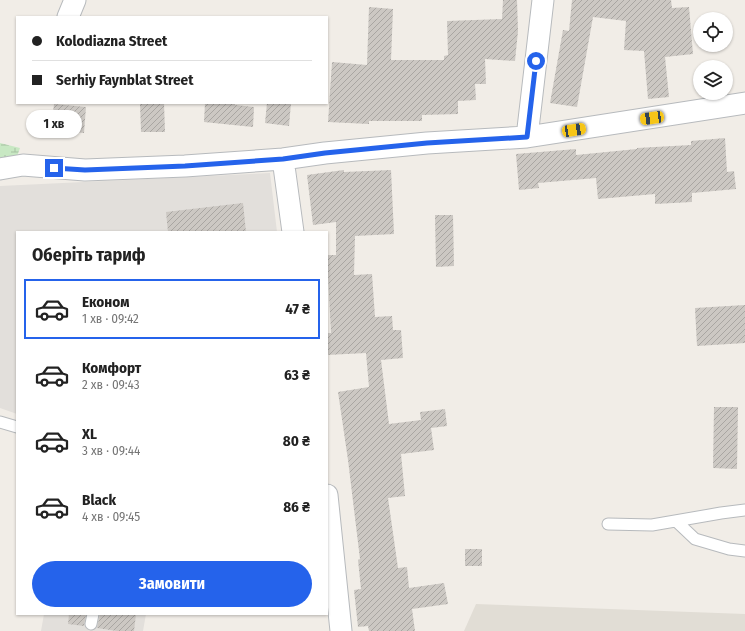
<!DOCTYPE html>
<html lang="uk">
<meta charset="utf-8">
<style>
body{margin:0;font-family:"Fira Sans Condensed",sans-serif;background:#f2f2f2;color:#222;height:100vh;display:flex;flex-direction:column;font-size:15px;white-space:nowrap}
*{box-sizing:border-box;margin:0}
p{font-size:13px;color:#767676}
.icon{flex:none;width:22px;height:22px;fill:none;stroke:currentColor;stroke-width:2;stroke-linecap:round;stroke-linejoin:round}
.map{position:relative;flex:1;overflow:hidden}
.panel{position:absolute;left:16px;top:231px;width:312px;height:384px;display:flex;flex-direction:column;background:#fff;border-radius:0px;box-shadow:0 1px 3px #0004}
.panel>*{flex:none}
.top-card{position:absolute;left:16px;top:16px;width:312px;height:88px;border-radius:0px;box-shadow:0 1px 3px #0004;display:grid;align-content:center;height:88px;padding:0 16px;background:#fff}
.fabs{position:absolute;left:693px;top:12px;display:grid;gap:8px}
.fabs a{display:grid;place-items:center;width:40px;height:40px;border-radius:50%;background:#fff;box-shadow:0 1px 3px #0004;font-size:20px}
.end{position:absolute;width:18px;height:18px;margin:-9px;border:5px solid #2563eb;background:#fff;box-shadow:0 0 0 2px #fff}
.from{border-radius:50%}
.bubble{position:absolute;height:28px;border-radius:14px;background:#fff;box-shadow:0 1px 3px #0004;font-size:13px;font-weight:700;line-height:28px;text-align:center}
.car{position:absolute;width:12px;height:24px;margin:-12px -6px;border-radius:5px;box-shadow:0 0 3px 1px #0007;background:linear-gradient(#f5c518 24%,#345 0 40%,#f5c518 0 76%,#345 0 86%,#f5c518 0)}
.top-card b{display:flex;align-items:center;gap:14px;height:38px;font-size:15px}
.top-card b+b{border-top:1px solid #e0e0e0}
.top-card i{width:10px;height:10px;background:#222}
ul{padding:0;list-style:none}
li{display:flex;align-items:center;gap:12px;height:60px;margin:0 8px 6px;padding:0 8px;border:2px solid transparent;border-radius:0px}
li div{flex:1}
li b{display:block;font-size:15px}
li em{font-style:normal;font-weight:700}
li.current{border-color:#2563eb}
li>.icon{width:36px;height:36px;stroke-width:1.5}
h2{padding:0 16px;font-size:18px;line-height:48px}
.button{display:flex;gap:8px;margin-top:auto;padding:8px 16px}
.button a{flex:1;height:46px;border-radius:24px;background:#2563eb;color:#fff;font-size:16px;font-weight:700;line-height:46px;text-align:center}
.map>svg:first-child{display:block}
</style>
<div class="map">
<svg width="745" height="631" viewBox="0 0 745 631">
<defs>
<pattern id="wetland-marsh" width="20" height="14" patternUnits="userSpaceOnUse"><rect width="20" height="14" fill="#c8e8c3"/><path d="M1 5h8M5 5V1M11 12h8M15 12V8" fill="none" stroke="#a6c0a2"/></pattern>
<pattern id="building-hatch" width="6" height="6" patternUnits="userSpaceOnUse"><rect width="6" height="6" fill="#ccc8c3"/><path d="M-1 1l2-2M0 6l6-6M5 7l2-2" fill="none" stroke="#a9a6a2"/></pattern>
</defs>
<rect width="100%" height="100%" fill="#f1ede7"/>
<!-- industrial -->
<path fill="#e2dfdb" d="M270 173 277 232H17V414L0 408V186Z
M44 614H146L143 631H41Z"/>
<!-- education -->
<path fill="#e1ddd5" d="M476 604 745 614V631H464Z"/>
<!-- wetland -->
<path fill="url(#wetland-marsh)" d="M0 143 20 148 15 162 0 160Z"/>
<!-- building -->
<path fill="url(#building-hatch)" d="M503 0H517L518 31 515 61 485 59 486 84H475L476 100 458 101V114L422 115V121H369V124L328 122 332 62 367 65 369 7 393 9 391 60H444V56L448 55 447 21 502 19Z
M572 0H671L672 8 689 7 693 54 665 57 669 97 648 99 644 51 624 50 626 21 593 17 577 107 550 103 563 30 569 31Z
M140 103H164L165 132H141Z
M205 103H235V105L254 107 253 127 204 122Z
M267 103H291L289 126 265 123Z
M54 104 86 107 84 133 51 130Z
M725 138 727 172 734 171 736 189 692 193V202L655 204V194L598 199 596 178 538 183 539 188 519 190 516 154 576 149V155L637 149V148L691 145V141Z
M344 170V172L391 170 394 234 355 236 354 275 372 274 375 317 392 316 393 330H401L403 358 381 360 389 424 421 420 420 412 445 409 447 426 431 428 434 450 401 454 405 496 388 498 398 568 407 567 409 588 444 583 448 604 412 609 415 631H369L368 626 358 627 354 590 361 589 358 560 360 559 348 460 338 392 369 387 366 353 327 355V333H331L327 255H336V222L313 225 307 175Z
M243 203 246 232H168L166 212Z
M435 215H453L454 266 436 267Z
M745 305V343L697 346 695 308Z
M714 407H738L737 469 713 468Z
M465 549H482V566H465Z
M69 614H86L84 626 68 624Z
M100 614H136L134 631H117L97 628Z"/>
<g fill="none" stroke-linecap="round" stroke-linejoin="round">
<!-- service casing -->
<g stroke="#b7babd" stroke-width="13">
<path id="service" d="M0 422 17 427
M676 521 695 539 729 549 745 551
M608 524 652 525 721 513 745 510
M91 624 93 614"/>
</g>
<!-- minor casing -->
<g stroke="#b7babd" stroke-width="23">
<path id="minor" d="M68 17 75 0
M527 137 543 0
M283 159 293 232
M0 169 23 165 85 170 185 166 283 159 325 153 427 143 527 137 745 103
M327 495 341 631"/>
</g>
<!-- service -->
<use href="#service" stroke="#fff" stroke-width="11"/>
<!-- minor -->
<use href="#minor" stroke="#fff" stroke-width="21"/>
</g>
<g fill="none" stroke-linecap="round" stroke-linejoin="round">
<!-- route -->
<path stroke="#2563eb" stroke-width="5" d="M54 168 85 170 185 166 283 159 325 153 427 143 527 137 536 61"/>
</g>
</svg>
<div class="fabs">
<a><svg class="icon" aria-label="locate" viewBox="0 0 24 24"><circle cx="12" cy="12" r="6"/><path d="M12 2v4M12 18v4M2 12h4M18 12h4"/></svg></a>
<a><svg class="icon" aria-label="layers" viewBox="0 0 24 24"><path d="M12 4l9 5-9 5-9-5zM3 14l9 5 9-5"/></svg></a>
</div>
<i class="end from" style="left:536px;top:61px"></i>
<i class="end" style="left:54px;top:168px"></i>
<div class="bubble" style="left:26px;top:110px;width:56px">1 хв</div>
<i class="car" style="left:652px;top:118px;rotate:262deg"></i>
<i class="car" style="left:574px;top:130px;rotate:81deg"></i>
<div class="top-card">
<b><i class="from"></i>Kolodiazna Street</b>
<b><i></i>Serhiy Faynblat Street</b>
</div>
<section class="panel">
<h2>Оберіть тариф</h2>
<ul>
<li class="current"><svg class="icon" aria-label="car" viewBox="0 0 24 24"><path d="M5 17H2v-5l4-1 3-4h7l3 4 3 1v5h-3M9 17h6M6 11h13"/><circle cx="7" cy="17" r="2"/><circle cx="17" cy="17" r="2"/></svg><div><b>Економ</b><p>1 хв · 09:42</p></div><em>47 ₴</em></li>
<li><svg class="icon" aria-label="car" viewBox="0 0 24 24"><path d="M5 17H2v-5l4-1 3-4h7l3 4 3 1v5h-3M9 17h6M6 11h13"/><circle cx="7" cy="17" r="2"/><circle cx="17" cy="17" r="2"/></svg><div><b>Комфорт</b><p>2 хв · 09:43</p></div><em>63 ₴</em></li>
<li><svg class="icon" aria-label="car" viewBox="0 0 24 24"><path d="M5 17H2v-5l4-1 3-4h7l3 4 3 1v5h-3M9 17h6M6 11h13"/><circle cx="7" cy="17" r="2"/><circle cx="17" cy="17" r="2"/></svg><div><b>XL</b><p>3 хв · 09:44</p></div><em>80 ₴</em></li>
<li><svg class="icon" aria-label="car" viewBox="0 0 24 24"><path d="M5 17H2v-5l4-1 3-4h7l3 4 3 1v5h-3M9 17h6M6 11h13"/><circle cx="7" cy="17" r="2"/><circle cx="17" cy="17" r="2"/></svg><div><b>Black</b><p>4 хв · 09:45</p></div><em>86 ₴</em></li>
</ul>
<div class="button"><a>Замовити</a></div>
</section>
</div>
